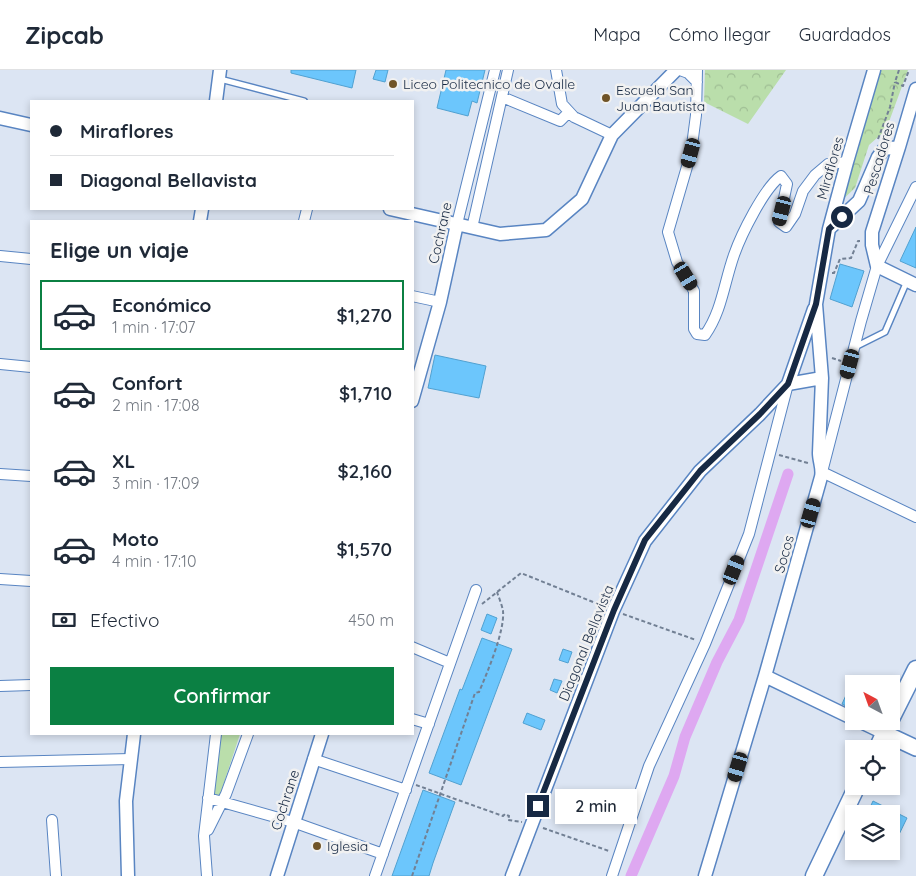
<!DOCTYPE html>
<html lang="es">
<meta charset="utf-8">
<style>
body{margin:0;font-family:Quicksand,sans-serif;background:#f2f2f3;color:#1f2937;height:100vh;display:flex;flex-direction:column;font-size:19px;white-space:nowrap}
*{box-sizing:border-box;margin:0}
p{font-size:16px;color:#747a83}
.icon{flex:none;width:28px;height:28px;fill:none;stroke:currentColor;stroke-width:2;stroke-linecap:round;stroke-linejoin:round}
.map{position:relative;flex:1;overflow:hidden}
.sheet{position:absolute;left:30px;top:150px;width:384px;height:515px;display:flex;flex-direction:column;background:#fff;border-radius:0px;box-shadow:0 2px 8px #0003}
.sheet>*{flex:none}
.banner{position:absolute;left:30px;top:30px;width:384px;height:110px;border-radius:0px;box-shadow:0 2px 8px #0003;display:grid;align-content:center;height:110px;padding:0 20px;background:#fff}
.needle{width:32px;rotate:319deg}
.fabs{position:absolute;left:845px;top:605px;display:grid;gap:10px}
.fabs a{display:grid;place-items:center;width:55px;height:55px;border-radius:0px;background:#fff;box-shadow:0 2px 8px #0003;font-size:25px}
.end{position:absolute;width:22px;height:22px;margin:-11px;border:6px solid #172943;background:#fff;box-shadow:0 0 0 2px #fff}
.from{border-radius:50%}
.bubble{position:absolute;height:35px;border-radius:0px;background:#fff;box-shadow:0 2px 8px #0003;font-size:16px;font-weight:600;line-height:35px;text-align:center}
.car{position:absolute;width:15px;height:30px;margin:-15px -8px;border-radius:6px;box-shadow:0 0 4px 1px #0007;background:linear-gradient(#222 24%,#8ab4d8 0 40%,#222 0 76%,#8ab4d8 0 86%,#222 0)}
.banner b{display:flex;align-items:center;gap:18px;height:48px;font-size:19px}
.banner b+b{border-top:1px solid #e0e1e3}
.banner i{width:12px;height:12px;background:#1f2937}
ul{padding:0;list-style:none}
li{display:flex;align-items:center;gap:15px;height:70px;margin:0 10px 8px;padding:0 10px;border:2px solid transparent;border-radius:0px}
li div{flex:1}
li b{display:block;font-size:19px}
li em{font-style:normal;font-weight:600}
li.selected{border-color:#0b8043}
li>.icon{width:45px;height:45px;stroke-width:1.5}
h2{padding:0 20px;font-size:22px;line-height:60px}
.pay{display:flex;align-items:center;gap:12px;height:55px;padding:0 20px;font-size:19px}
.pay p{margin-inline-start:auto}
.button{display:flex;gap:10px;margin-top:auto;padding:10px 20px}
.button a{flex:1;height:58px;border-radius:0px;background:#0b8043;color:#fff;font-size:20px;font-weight:600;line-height:58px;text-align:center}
header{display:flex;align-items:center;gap:30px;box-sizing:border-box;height:70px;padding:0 25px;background:#fff;border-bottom:1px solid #e0e1e3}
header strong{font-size:24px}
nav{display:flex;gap:28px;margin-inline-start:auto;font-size:18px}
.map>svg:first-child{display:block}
</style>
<header>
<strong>Zipcab</strong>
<nav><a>Mapa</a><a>Cómo llegar</a><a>Guardados</a></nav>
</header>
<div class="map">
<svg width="916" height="806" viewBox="0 0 916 806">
<defs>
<pattern id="park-crowns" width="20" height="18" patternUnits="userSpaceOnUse" patternTransform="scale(1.25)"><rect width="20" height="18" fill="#badeab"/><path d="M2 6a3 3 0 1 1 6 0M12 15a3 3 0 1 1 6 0" fill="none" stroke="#9fbe94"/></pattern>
</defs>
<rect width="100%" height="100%" fill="#dce5f3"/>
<!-- green -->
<path fill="#badeab" d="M221 664H240L220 725H212Z"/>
<!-- park -->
<path fill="url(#park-crowns)" d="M705 0H786L748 54 704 32Z
M881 0H908L886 60 869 75 855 118 838 134Z"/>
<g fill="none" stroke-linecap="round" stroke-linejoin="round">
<!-- canal -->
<path stroke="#dea8f1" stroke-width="11" d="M631 806 674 706 685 667 717 592 739 550 788 404"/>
</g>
<!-- building -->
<path fill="#6cc6fc" stroke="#51a1d1" d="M291 0H356L352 18 291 3Z
M376 0H388L385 12 373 9Z
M446 0H485L477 33 472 31 468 46 437 38Z
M916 157V198L900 191Z
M840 194 864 201 852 237 830 229Z
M435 285 486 296 479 328 428 318Z
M487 544 497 548 491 564 481 560Z
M482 568 512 579 461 715 429 703 460 619 462 620Z
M563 579 572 582 568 593 559 590Z
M554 609 562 611 557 623 550 620Z
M847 623 854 626V640L842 634Z
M527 643 545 650 541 660 523 653Z
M423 720 455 732 433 793 429 806H392Z
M873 731 907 748 891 781V744H867Z"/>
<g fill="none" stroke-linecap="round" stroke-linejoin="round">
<!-- service casing -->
<g stroke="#5985c2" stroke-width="8">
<path id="service" d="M220 9 304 31
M855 277 885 262 907 211"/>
</g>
<!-- minor casing -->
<g stroke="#5985c2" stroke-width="12">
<path id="minor" d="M556 0 562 34 574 47 612 65
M680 0 688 3 697 12
M697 0 696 45 691 83 668 162 677 192 694 221V259L697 264 705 265C722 241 724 213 734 185 741 165 764 118 781 106L787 114 779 152 786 157 795 144 803 121 815 105 828 94 847 92
M502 27 560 51 569 42
M916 117 877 196 861 251 822 402 916 447
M304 151 307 139
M457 154 495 0
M472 158 508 0
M0 186 31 189
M412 226 440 232
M0 294 31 297
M0 404 31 406
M0 509 31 511
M412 577 450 593
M0 616 31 615
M412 649 429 654
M313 689 406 720
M0 692 131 689
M208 728 293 752 383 784
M52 750 56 806
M208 760 226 724 248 664
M207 806 204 766 216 664
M375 806 476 520
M612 806 649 696 705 574 749 464 788 314"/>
</g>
<!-- tertiary casing -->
<g stroke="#5985c2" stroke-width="15">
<path id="tertiary" d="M916 19 899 77 872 162V175L877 196 916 215
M216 31 220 0
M0 48 31 55
M390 139 500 164 546 160 582 129 612 65 676 0
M200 151 202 139
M830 158 859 131 878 87 884 79 899 77
M788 314 814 239
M412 331 440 232 457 154
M765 606 854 649
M859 651 884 663
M128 806 126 731 134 664
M277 806 322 664
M512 806 613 541 645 471 700 401 760 344 788 314 822 308
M705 806 765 606 821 407C823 399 819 391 819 383L822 308 816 234 829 159 847 92 874 0"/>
</g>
<!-- secondary casing -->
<g stroke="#5985c2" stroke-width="18">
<path id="secondary" d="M884 663 916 678"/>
</g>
<!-- primary casing -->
<g stroke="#5985c2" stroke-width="19">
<path id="primary" d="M891 649 916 599
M877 679 890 651
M814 806 857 716"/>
</g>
<!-- path -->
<path stroke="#728094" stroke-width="2" stroke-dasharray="4 2.5" stroke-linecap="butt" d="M899 0 895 12 903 16 909 0
M878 69 890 37 895 12
M832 203H834L840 189 851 188 858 171H860
M832 288 841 291
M779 385 808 393
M482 534 521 503 603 536
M623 544 696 570
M416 715 503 746 505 744 509 746 508 750 522 752
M543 758 609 781
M412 806 475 623 479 622C487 603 505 561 503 541 502 535 499 528 497 522"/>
<!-- service -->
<use href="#service" stroke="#fff" stroke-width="5"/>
<!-- minor -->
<use href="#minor" stroke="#fff" stroke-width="10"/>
<!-- tertiary -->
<use href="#tertiary" stroke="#fff" stroke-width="12"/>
<!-- secondary -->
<use href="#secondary" stroke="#fff" stroke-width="15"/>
<!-- primary -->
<use href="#primary" stroke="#fff" stroke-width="16"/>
</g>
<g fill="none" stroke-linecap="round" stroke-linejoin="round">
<!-- route -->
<path stroke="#172943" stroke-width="6" d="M538 736 614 540 645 470 700 401 760 344 788 314 816 234 829 159 842 147"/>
</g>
<!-- markers -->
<g fill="#705427" stroke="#f1f1f1" stroke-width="2">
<circle cx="393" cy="14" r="5"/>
<circle cx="606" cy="28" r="5"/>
<circle cx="317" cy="776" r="5"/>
</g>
<g text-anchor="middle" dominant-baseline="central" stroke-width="5" stroke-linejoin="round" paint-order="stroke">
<!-- poi labels -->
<g font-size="14" fill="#172943" stroke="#f1f1f1" text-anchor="start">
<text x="403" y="14">Liceo Politecnico de Ovalle</text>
<text x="616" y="20">Escuela San<tspan x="616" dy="16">Juan Bautista</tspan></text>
<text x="327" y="776">Iglesia</text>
</g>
<!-- street labels -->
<g font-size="14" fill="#172943" stroke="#f1f1f1">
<text transform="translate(879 88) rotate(-73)">Pescadores</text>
<text transform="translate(830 98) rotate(-74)">Miraflores</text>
<text transform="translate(440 163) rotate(-77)">Cochrane</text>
<text transform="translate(784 484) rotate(-74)">Socos</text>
<text transform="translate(586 573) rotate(-68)">Diagonal Bellavista</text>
<text transform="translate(285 730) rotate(-72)">Cochrane</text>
</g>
</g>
</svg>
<div class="fabs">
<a><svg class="needle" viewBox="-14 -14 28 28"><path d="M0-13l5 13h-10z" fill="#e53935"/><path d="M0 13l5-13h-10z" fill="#747a83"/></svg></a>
<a><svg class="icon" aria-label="locate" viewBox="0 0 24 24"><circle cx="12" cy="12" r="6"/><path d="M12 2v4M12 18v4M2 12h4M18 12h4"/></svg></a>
<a><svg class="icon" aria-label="layers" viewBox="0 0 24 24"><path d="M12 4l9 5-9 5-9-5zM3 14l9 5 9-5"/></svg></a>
</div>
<i class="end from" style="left:842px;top:147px"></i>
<i class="end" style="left:538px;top:736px"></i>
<div class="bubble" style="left:555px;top:719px;width:82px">2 min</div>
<i class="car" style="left:691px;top:83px;rotate:195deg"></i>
<i class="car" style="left:782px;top:141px;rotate:194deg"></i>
<i class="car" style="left:686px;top:206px;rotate:149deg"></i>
<i class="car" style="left:850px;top:294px;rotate:195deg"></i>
<i class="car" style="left:811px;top:443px;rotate:16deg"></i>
<i class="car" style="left:734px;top:500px;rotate:22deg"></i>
<i class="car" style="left:738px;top:697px;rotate:197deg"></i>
<div class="banner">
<b><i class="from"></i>Miraflores</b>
<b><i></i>Diagonal Bellavista</b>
</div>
<section class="sheet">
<h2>Elige un viaje</h2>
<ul>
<li class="selected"><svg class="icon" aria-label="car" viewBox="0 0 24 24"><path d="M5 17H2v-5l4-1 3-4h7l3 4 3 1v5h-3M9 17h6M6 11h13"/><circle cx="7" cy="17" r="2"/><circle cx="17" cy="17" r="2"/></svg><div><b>Económico</b><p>1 min · 17:07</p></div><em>$1,270</em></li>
<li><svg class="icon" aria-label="car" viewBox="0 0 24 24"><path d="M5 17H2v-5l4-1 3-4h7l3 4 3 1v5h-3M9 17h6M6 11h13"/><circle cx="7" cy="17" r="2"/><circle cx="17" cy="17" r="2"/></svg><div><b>Confort</b><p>2 min · 17:08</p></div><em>$1,710</em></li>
<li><svg class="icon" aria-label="car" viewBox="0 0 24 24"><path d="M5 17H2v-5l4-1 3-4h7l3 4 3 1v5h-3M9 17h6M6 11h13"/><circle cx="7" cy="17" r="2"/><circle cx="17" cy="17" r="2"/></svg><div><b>XL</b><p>3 min · 17:09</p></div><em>$2,160</em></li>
<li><svg class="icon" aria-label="car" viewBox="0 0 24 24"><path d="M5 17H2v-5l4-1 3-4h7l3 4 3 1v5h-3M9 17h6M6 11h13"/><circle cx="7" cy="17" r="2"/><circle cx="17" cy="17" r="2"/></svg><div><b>Moto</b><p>4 min · 17:10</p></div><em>$1,570</em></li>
</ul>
<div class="pay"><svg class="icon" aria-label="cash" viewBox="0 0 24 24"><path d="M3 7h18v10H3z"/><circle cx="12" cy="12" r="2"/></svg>Efectivo<p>450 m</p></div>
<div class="button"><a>Confirmar</a></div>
</section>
</div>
